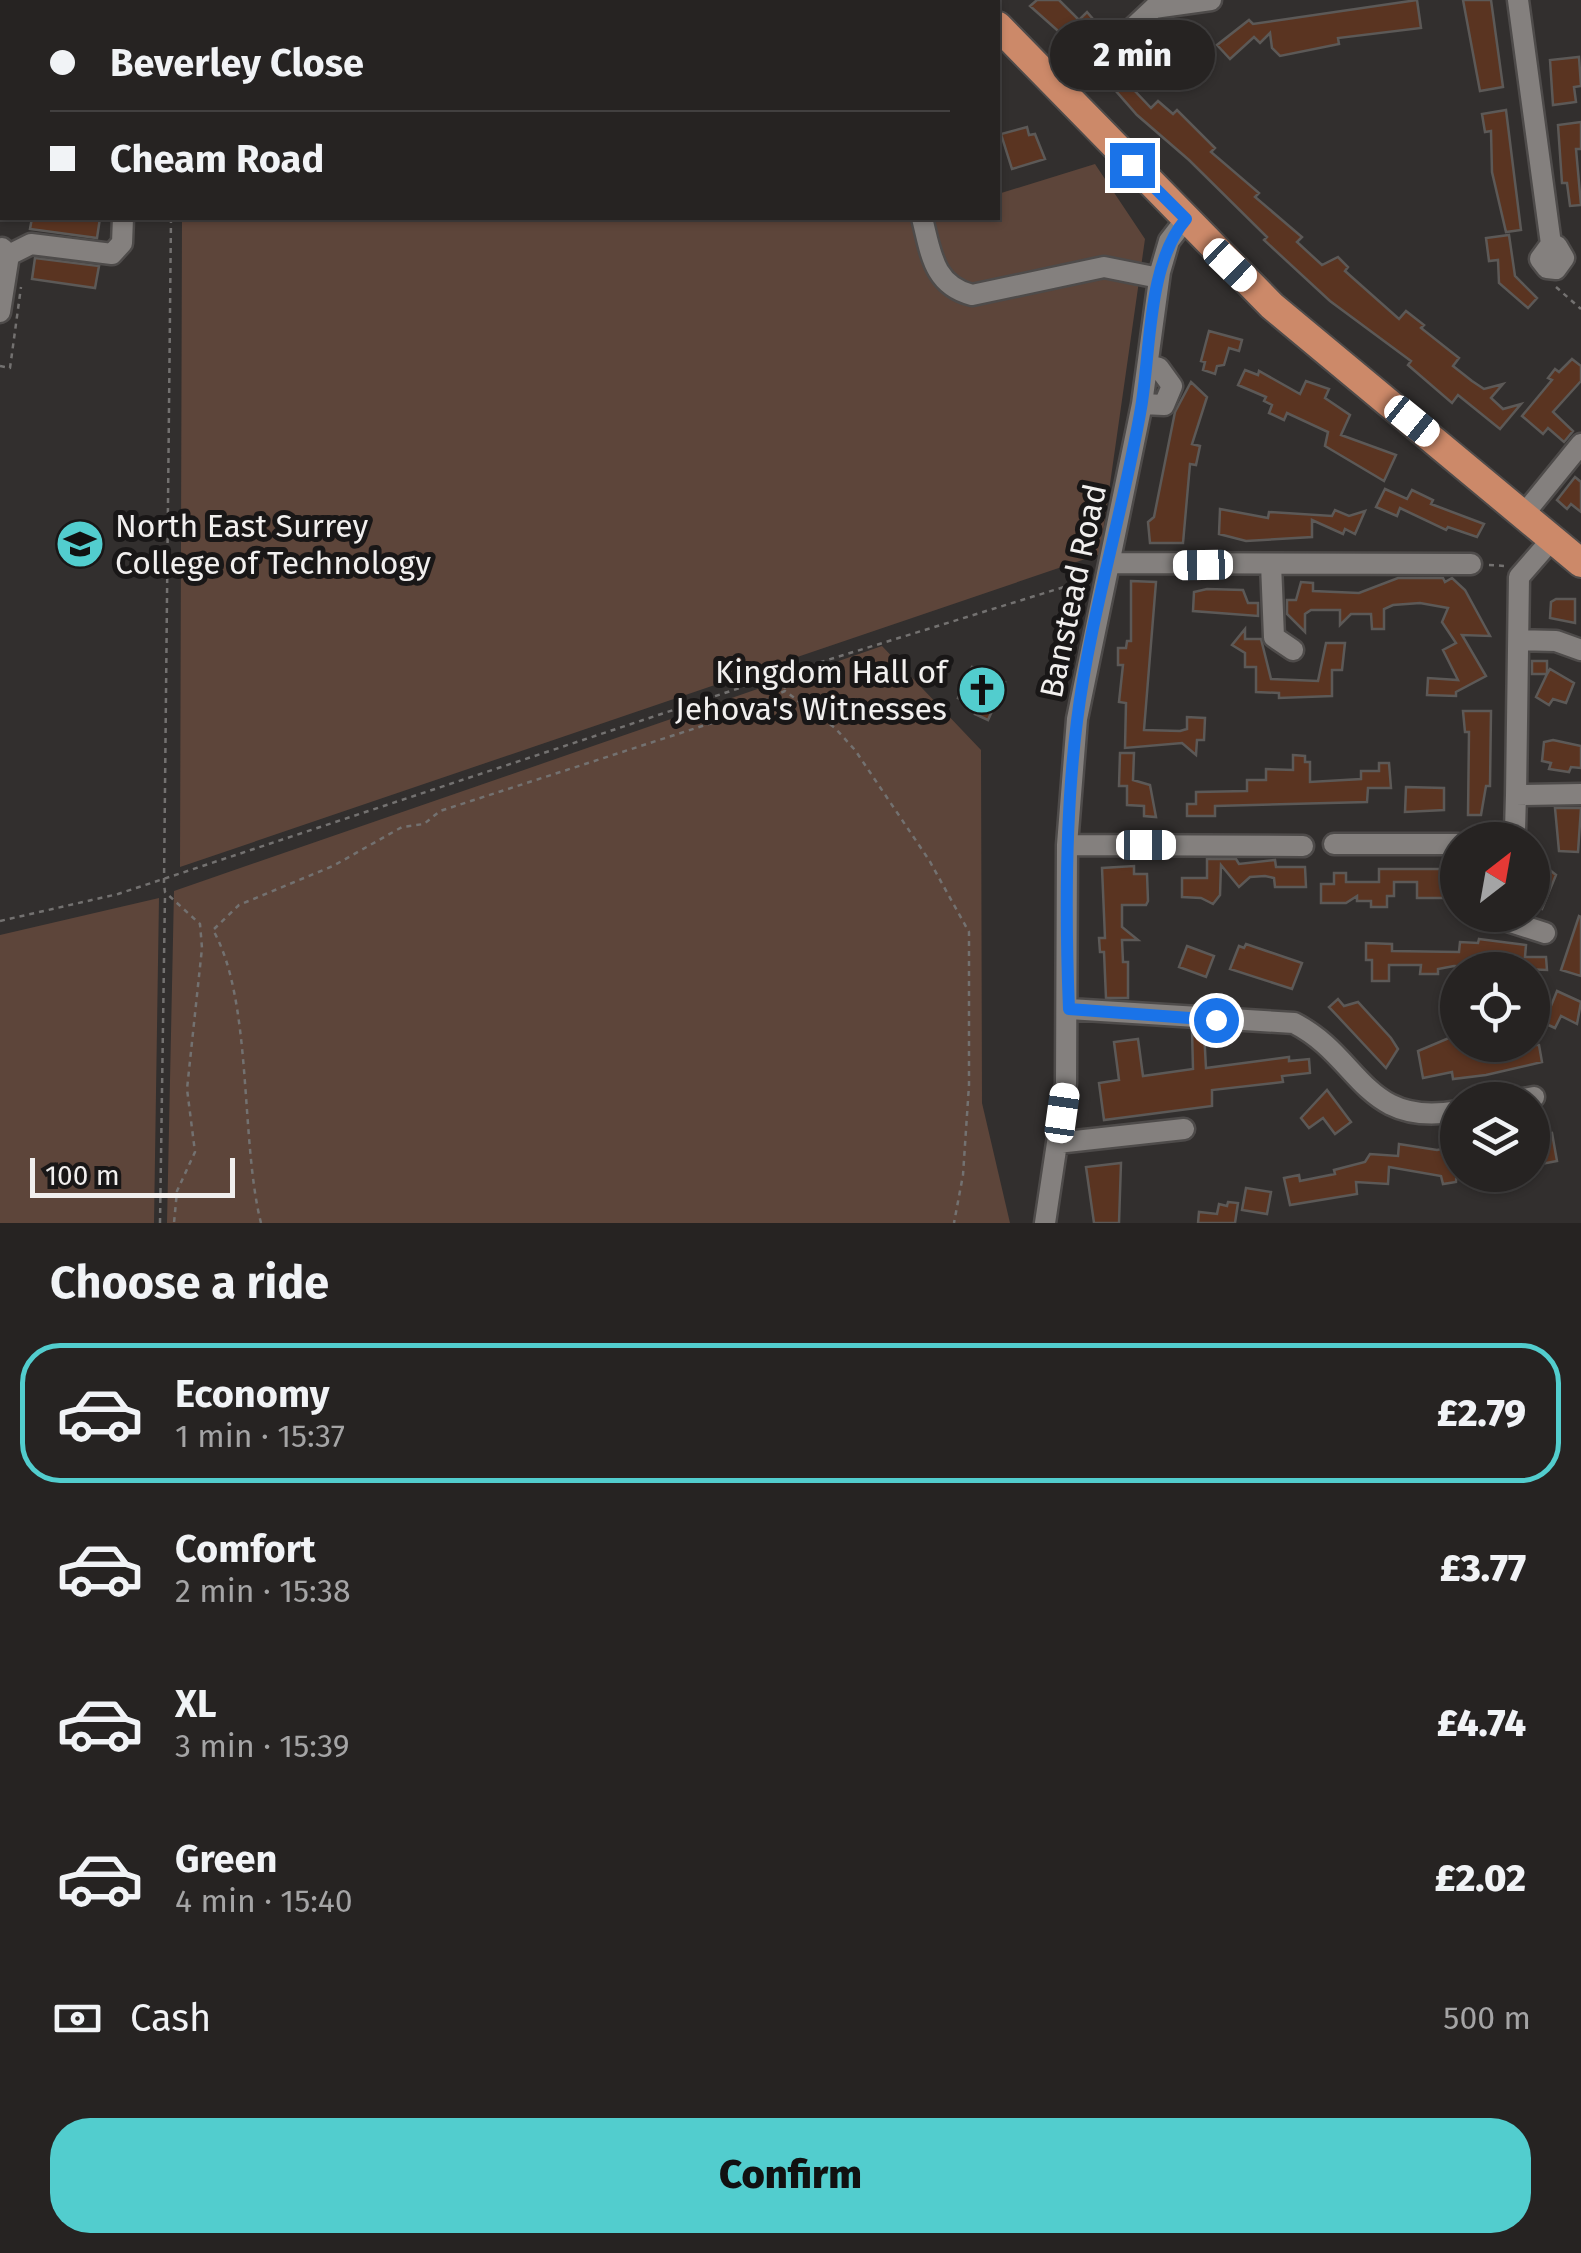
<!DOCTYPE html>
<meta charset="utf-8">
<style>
body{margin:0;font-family:"Fira Sans",sans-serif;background:#322f2f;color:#f1f3f6;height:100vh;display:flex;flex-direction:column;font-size:38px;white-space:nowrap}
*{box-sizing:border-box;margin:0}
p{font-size:32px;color:#a4a4a5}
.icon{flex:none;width:55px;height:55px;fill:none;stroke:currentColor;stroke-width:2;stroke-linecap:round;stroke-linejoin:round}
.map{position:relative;height:1223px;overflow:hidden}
.details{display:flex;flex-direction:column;background:#262322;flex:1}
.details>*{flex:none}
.banner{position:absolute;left:0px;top:0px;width:1000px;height:220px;box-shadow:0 2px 8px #0004,0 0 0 2px #424040;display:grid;align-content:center;height:220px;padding:0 50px;background:#262322}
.needle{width:65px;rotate:31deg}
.tools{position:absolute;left:1440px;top:822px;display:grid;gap:20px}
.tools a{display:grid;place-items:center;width:110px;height:110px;border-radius:50%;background:#262322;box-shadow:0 2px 8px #0004,0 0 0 2px #424040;font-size:50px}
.scale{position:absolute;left:30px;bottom:25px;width:205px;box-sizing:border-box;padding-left:10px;border:5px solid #f1efee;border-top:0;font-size:28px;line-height:35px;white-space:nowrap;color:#f1efee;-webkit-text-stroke:8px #191717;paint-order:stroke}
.end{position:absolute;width:45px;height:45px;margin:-22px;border:12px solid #1a73e8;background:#fff;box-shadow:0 0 0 5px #fff}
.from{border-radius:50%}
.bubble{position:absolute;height:70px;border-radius:35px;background:#262322;box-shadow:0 2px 8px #0004,0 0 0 2px #424040;font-size:32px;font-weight:800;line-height:70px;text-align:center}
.car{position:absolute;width:30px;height:60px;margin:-30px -15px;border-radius:12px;box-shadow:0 0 8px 2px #0007;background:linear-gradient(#fff 24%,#345 0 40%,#fff 0 76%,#345 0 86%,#fff 0)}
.banner b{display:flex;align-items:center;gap:35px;height:95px;font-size:38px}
.banner b+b{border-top:2px solid #424040}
.banner i{width:25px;height:25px;background:#f1f3f6}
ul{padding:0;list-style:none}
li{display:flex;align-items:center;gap:30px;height:140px;margin:0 20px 15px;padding:0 30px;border:5px solid transparent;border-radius:40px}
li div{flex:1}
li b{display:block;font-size:38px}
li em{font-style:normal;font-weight:800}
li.current{border-color:#52cdce}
li>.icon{width:90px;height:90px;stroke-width:1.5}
h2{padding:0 50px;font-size:45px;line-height:120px}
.pay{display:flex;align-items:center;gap:25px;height:110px;padding:0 50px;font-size:38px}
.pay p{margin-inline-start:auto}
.button{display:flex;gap:20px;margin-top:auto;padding:20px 50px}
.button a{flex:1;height:115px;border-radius:40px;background:#52cdce;color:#111;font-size:40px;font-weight:800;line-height:115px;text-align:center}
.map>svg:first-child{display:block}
</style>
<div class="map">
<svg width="1581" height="1223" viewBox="0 0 1581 1223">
<rect width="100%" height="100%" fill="#322f2e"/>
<!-- green -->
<path fill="#5d453a" d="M196 0H823L824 2H196Z
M1095 164 1145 239 1100 554 180 867 182 218H998V194Z
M882 646 981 750 982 1103 1010 1223H167L174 891Z
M159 898 154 1223H0V935Z"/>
<!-- building -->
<path fill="#5a3421" stroke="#5c5957" stroke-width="2.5" d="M1037 0H1059L1079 20 1087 12 1099 26 1095 30 1102 37 1084 54 1030 6Z
M1417 0 1421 28 1338 38 1339 44 1280 56 1272 48 1270 33 1260 43 1254 37 1230 59 1217 45 1249 20 1253 24Z
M1463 0H1491L1503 87 1480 91Z
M1177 30 1182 35 1188 30 1208 50 1202 56V70L1189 56 1183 62 1164 44Z
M1123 56 1145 79 1134 90 1151 108 1158 101 1173 114 1177 110 1215 148 1211 152 1259 193 1255 197 1302 237 1297 242 1322 265 1338 257 1348 267 1345 271 1399 319 1406 311 1424 325 1421 328 1459 358 1453 366 1472 381 1484 389 1503 384 1491 398 1503 409 1521 404 1500 429 1458 395 1452 403 1408 365 1411 361 1330 301 1264 240 1267 237 1189 160 1137 115 1102 75Z
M1579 57 1581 86 1574 87 1576 102 1553 105 1550 60Z
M1506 110 1521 230 1506 232 1492 172 1491 131 1485 132 1482 114Z
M1581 122V149H1576L1581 205 1570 206 1567 183H1562L1558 125Z
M1027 127 1029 135 1035 134 1045 159 1012 169 1001 134Z
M32 218H100L97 238 30 229Z
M1509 235 1515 276 1537 298 1528 308 1499 283 1498 260 1489 261 1486 238Z
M35 258 99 266 95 288 32 279Z
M1209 331 1242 340 1239 351 1229 348 1224 365 1217 366 1215 374 1203 370 1205 362 1201 361Z
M1572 359 1581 366V381L1553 412 1573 431 1564 442 1548 428 1543 434 1522 416 1552 380 1548 378 1555 369 1559 372Z
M1245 370 1258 375 1259 371 1300 394 1306 381 1329 389 1325 398 1350 415 1341 435 1396 455 1384 481 1325 446 1328 432 1287 413 1284 420 1269 413 1272 405 1264 401 1266 397 1238 385Z
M1191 382 1207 397 1192 444 1200 446 1196 465 1190 464 1183 543H1150L1148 522 1154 517 1175 412Z
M1575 477 1581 482V512L1571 504 1567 509 1557 500Z
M1385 489 1407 499 1412 490 1433 500 1431 504 1484 524 1477 537 1448 527 1446 530 1400 508 1397 516 1376 507Z
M1220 509 1268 518 1269 512 1332 516 1335 510 1349 516 1365 511 1355 534 1345 529 1343 534 1312 520V537L1246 541 1219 534Z
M1398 578H1443L1445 582 1452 578 1465 590 1490 636 1462 635 1486 676 1456 692V696L1427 695 1428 678 1458 680 1443 650 1456 643 1442 622 1448 608 1420 603 1393 605 1384 609V629H1372L1371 614H1351L1340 625V610H1311L1305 614V632L1287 614V600H1296L1301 582 1313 583V591L1359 593Z
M1131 581 1156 582 1144 730 1180 731 1187 729V717L1205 718 1204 740H1197L1196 755 1182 743 1125 748 1126 703 1119 702 1123 665H1118V648H1126L1127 641H1131Z
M1207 589 1243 590 1248 603H1258V616L1193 611 1194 592Z
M1556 599H1575V623L1550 618 1551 602Z
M1245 629V639H1261L1271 679 1318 681 1326 643H1345L1342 670H1332V696L1279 698V693L1256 692V667H1245V653L1232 645Z
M1532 661H1547V674L1550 669 1574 683 1566 703 1553 699 1549 705 1536 697 1547 674H1532Z
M972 667 1005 682 988 720 975 714 978 707 958 698Z
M1463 711H1491L1490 786H1486L1481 815H1468L1469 732H1465Z
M1553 740 1581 746V768L1571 767 1569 772 1549 769 1551 763 1542 761 1544 742Z
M1120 753H1134L1133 780 1150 785 1156 817 1144 816V806L1127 805V786H1119Z
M1293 755 1305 756V762H1310V782L1361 779V771H1379V763H1389L1391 788H1368L1367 802 1215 806V816H1187V804H1196V792L1247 791V780H1266V769L1293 770Z
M1406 787 1444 788V810L1405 812Z
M1555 808H1581L1578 852 1559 851Z
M1532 856 1556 875 1542 909 1532 906V881L1538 875 1532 871Z
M1207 859H1236L1239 864 1275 860 1276 867H1305L1306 887H1275L1274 878 1265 876 1250 877 1239 887 1221 865 1220 895 1213 904 1201 898 1182 897V878H1207Z
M1134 866V874H1147L1148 901 1146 905H1122V927L1138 940H1122L1123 962H1128V998H1106L1104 952H1100L1099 938H1105L1102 868Z
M1379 869H1451V887H1458L1457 898H1417V882H1394V896H1387V907H1371V901H1357V896L1346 903H1321V884H1334V873H1346V882H1379Z
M1579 916 1581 917V976L1561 970Z
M1479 939 1526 945 1525 957H1546L1547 970 1454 966 1438 969V974H1420L1421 965H1389V981H1372V960H1366V943L1392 944V951L1459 952 1460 942 1478 943Z
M1246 944 1302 963 1292 989 1230 969 1239 946 1244 948Z
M1187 946 1214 956 1206 977 1179 967Z
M1557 991 1581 1002 1577 1024 1561 1016 1555 1028 1544 1023Z
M1338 999 1344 1006 1358 1002 1391 1038 1398 1049 1386 1068 1329 1007Z
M1192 1030 1204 1031 1206 1068 1289 1057V1061L1309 1059 1310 1073 1282 1076 1283 1082 1212 1090V1106L1104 1120 1099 1083 1119 1080 1114 1042 1138 1039 1143 1076 1193 1069Z
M1456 1035 1458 1045H1539L1542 1062 1486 1075 1453 1079 1452 1072 1423 1078 1418 1051Z
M1327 1090 1351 1122 1335 1134 1323 1118 1309 1128 1301 1118Z
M1552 1133 1557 1161 1536 1165 1532 1137Z
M1399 1144 1437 1150 1458 1146 1456 1182 1443 1184 1441 1176 1389 1167 1388 1184 1356 1182 1357 1194 1290 1205 1284 1178 1299 1175 1300 1181 1335 1174 1334 1170 1365 1162 1370 1154 1398 1156Z
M1121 1163 1119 1223H1094L1086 1167Z
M1246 1188 1271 1192 1267 1214 1242 1210Z
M1228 1202 1238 1203 1235 1223H1198L1199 1212 1217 1214 1219 1204 1227 1206Z"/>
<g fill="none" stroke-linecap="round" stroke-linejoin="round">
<!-- minor casing -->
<g stroke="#4e4b4a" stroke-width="25">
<path id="minor" d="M828 0 830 2
M1518 0 1551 244 1557 246 1564 258 1556 269 1547 268 1540 259 1551 244
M0 11H2
M1062 94 1154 8 1211 0
M922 218C931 253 933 285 972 295L1104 267 1159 278
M9 255 31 244 112 254 122 243 123 218
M0 312 9 255 2 248
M1142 404 1164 405 1172 386 1159 368 1148 365
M1524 514 1581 444
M1110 563 1471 564
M1271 564 1274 637 1293 650
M1519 640 1556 641 1581 650
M1516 795 1581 794
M1509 840 1515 830 1516 795 1519 577 1553 538
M1334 844H1458
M1067 845 1303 846
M1489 915 1545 933
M1069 1009 1294 1023C1361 1057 1363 1128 1458 1111
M1518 1100 1534 1097
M1057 1143 1184 1129
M1045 1223 1066 1083 1067 845 1077 719 1142 404 1160 272 1169 241 1186 219"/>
</g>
<!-- highway casing -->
<g stroke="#4e4b4a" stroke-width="32">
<path id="highway" d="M973 0 976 2
M998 26 1272 306 1581 563"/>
</g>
<!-- path -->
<path stroke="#737170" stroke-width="2.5" stroke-dasharray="5 5" stroke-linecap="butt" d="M185 2V0
M171 218 164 884 165 892 200 924 202 948 187 1089 195 1152 177 1191 174 1223
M1556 287 1581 309
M0 366 10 368 21 287
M1489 565 1506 566
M782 674 785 689
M0 921 118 894 782 674 1090 579
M160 1223 165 894
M261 1223C240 1140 253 1000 213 930L239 905 333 866 402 827 424 824 440 811 724 719 785 691 835 728 855 750 929 860 969 932V1085L963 1175 954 1223"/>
<!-- minor -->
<use href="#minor" stroke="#84807e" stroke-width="20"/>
<!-- highway -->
<use href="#highway" stroke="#cc8969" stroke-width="28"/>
</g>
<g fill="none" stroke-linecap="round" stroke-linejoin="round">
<!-- route -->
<path stroke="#1a73e8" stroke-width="12" d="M1132 165 1186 219C1147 264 1151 350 1141 408 1123 513 1090 616 1077 721 1065 816 1065 913 1069 1009L1216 1020"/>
</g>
<!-- icons -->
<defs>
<g id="university-disc" transform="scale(2.5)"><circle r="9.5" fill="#52cdce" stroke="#191717"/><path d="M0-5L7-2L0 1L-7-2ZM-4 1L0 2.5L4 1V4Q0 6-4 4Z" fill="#111"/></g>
<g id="church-disc" transform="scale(2.5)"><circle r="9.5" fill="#52cdce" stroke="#191717"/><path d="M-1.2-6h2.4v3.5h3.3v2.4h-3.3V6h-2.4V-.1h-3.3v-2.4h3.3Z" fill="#111"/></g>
</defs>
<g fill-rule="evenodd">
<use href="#university-disc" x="80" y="544"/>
<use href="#church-disc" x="982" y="690"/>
</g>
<g text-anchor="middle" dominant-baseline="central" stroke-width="10" stroke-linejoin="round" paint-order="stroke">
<!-- poi labels -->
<g font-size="32" fill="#f1efee" stroke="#191717" text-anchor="start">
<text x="115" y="526">North East Surrey<tspan x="115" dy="37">College of Technology</tspan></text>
<text x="947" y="672" text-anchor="end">Kingdom Hall of<tspan x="947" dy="37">Jehova's Witnesses</tspan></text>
</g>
<!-- street labels -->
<g font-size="32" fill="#f1efee" stroke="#191717">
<text transform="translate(1073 591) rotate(-78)">Banstead Road</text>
</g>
</g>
</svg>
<div class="tools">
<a><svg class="needle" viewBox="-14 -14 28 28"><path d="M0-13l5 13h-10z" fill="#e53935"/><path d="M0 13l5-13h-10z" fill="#a4a4a5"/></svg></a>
<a><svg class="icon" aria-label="locate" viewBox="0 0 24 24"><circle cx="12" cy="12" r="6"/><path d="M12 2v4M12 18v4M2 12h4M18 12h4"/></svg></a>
<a><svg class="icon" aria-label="layers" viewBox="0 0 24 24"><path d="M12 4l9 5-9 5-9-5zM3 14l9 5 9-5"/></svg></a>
</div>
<div class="scale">100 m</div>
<i class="end from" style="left:1216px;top:1020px"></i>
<i class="end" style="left:1132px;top:165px"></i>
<div class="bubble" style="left:1050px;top:20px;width:165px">2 min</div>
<i class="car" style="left:1230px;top:265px;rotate:134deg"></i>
<i class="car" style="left:1412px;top:421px;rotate:129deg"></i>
<i class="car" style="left:1203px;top:565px;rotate:269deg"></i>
<i class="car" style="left:1146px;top:845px;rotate:90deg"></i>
<i class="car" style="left:1062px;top:1113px;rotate:8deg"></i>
<div class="banner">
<b><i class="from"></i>Beverley Close</b>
<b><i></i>Cheam Road</b>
</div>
</div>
<section class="details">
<h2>Choose a ride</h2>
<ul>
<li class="current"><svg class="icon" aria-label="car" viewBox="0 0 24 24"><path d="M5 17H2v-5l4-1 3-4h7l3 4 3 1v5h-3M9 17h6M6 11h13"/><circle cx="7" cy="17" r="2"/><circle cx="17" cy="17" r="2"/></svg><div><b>Economy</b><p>1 min · 15:37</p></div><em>£2.79</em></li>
<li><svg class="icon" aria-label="car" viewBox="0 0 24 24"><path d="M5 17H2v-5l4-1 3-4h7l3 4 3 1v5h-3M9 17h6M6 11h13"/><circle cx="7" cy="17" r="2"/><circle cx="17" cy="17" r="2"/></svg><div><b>Comfort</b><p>2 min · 15:38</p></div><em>£3.77</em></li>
<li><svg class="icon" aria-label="car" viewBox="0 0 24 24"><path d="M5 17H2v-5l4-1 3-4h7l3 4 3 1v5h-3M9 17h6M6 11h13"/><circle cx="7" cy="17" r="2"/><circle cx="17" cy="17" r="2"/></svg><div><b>XL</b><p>3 min · 15:39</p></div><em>£4.74</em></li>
<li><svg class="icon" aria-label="car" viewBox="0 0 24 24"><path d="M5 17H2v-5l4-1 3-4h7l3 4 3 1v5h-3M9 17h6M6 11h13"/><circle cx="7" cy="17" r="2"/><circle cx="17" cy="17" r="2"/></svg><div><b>Green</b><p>4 min · 15:40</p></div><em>£2.02</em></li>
</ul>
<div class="pay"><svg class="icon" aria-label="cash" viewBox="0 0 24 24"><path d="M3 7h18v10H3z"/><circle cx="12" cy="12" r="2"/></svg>Cash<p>500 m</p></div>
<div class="button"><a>Confirm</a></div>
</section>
